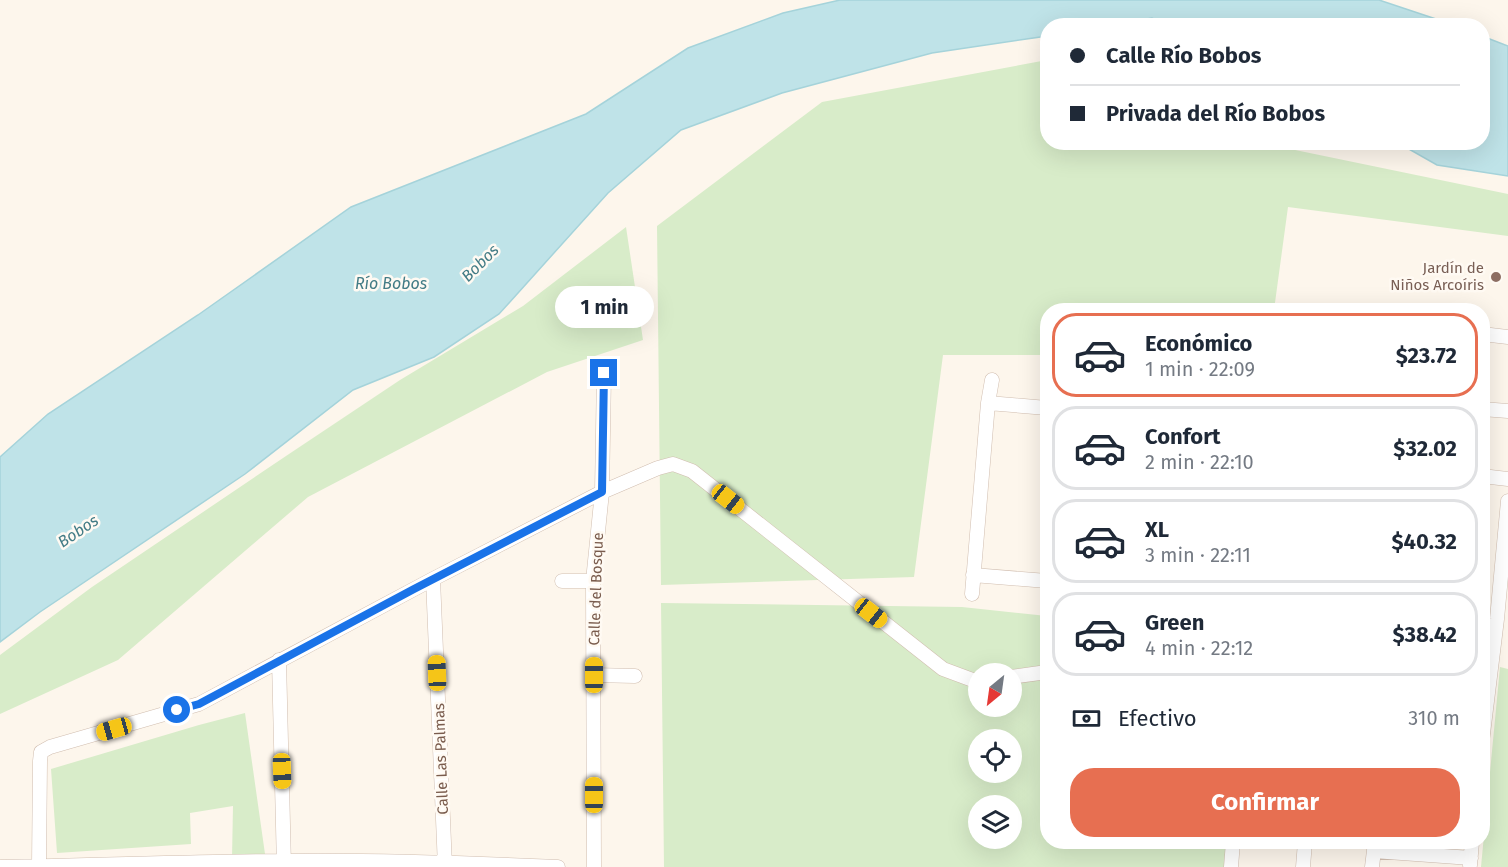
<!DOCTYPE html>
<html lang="es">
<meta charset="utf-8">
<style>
body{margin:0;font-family:"Fira Sans",sans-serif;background:#f2f2f3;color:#1f2937;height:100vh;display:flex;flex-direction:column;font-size:22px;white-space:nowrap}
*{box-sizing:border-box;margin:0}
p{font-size:20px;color:#747a83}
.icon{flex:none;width:33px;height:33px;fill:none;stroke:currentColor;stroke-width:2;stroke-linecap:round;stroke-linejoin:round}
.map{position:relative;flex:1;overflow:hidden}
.sheet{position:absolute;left:1040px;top:303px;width:450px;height:546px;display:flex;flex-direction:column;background:#fff;border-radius:24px;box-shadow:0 6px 24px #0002}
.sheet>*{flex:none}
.guide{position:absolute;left:1040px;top:18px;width:450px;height:132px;border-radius:24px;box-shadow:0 6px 24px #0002;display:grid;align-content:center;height:132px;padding:0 30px;background:#fff}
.needle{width:39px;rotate:209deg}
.buttons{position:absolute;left:968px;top:663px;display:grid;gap:12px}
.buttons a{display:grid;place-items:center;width:54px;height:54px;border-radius:50%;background:#fff;box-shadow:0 6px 24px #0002;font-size:30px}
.end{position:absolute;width:27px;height:27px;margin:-14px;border:8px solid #1a73e8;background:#fff;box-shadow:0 0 0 3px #fff}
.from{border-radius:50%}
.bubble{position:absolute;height:42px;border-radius:21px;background:#fff;box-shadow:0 6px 24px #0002;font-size:20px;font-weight:700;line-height:42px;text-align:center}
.car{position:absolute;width:18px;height:36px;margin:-18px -9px;border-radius:8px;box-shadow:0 0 4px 2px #0007;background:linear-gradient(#f5c518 24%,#345 0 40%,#f5c518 0 76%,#345 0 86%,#f5c518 0)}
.guide b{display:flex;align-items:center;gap:21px;height:57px;font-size:22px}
.guide b+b{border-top:2px solid #e0e1e3}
.guide i{width:15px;height:15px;background:#1f2937}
ul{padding:10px 0 0;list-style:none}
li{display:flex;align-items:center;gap:18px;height:84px;margin:0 12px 9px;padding:0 18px;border:3px solid #e0e1e3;border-radius:24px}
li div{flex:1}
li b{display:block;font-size:22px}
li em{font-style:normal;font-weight:700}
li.selected{border-color:#e76f51}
li>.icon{width:54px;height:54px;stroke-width:1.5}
.pay{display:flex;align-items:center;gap:15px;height:66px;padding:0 30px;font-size:22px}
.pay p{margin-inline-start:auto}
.primary-button{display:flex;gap:12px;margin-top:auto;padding:12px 30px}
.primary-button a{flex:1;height:69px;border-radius:24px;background:#e76f51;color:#fff;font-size:24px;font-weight:700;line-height:69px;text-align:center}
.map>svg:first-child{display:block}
</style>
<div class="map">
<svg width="1508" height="867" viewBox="0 0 1508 867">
<rect width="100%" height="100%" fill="#fdf6ec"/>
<!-- green -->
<path fill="#d8ecc9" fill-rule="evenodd" d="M1047 60V142L1266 143 1271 145 1508 194V236L1288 207 1274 310H1047V355H943L914 577 661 585 657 226 822 102Z
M626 227 643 340 547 372 308 497 118 660 0 714V655L92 587 286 456 400 380 523 306Z
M661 603 962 607 1047 616V842H1231L1229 867H664ZM978 674H1011V706H978ZM978 740H1011V772H978ZM978 806H1011V838H978Z
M1500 667 1508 669V867H1481Z
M245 713 265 854 232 858 233 806 190 813 191 844 57 853 51 769 199 725Z"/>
<!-- water -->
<path fill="#bfe3e8" stroke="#a5d3da" stroke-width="1.5" d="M840 0H1379L1454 25 1167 26 1152 18 1113 25 1047 26V36L932 53 782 93 681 130 608 193 499 314 434 357 353 390 245 474 40 612 0 642V457L48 414 198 315 351 207 586 114 688 48 783 13Z
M1482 36 1508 46V176L1437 165 1407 148 1406 143 1482 142Z"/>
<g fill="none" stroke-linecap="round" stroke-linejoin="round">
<!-- street casing -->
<g stroke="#d1beb0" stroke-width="15">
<path id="street" d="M1482 334 1508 337
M988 403 1047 408
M1482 409 1508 411
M1482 476 1508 479
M973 575 1047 581
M433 579 445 867
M562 581H593
M972 594 988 403 992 380
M279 660 284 867
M594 675 635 676
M1011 677 1047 672
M1482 742 1497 619 1508 501
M1374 851 1471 858
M1470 865 1472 842
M0 867C95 866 191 861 286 861 377 860 467 863 558 867
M39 867 40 761 41 752 50 747 199 704 433 579 602 492 658 468 673 464 692 471 943 669 978 682
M594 867 593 581 602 492 604 373
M1231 867 1233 842
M1303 867 1305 842
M1372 867 1375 842"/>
</g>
<!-- street -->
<use href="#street" stroke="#fff" stroke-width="14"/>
</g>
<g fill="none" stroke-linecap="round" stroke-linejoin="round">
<!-- route -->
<path stroke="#1a73e8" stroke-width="8" d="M177 710 199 704 414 589 602 492 604 373"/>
</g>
<!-- markers -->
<circle fill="#8d6e63" stroke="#fffaf3" stroke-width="2" cx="1496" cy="277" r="6"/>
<g text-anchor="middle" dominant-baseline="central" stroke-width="5" stroke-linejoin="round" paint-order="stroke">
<!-- education labels -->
<g font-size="15" fill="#785e54" stroke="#fffaf3" text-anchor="end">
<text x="1484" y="268">Jardín de<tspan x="1484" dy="17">Niños Arcoíris</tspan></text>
</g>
<!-- street labels -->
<g font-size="15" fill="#7a5c4d" stroke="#fffaf3">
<text transform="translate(596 589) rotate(-88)">Calle del Bosque</text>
<text transform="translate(441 759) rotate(-92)">Calle Las Palmas</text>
</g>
<!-- water labels -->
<g font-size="16" font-style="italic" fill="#437c86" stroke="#fffaf3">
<text transform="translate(480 263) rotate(-45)">Bobos</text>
<text x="391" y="283">Río Bobos</text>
<text transform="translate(78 531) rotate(-34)">Bobos</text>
</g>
</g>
</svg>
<div class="buttons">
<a><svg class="needle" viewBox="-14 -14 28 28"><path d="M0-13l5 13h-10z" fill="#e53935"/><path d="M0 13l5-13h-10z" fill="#747a83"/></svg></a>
<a><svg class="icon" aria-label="locate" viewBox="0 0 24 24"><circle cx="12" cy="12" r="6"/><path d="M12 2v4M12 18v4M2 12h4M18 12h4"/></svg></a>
<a><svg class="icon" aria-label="layers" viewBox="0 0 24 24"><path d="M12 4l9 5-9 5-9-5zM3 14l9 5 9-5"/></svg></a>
</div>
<i class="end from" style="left:177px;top:710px"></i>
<i class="end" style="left:604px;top:373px"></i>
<div class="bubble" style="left:555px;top:286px;width:99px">1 min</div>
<i class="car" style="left:728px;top:499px;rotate:128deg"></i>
<i class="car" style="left:871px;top:613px;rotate:128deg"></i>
<i class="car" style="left:437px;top:673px;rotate:358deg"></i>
<i class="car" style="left:594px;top:675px;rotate:0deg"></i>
<i class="car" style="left:114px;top:729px;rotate:254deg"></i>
<i class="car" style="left:282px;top:771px;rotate:178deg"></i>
<i class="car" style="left:594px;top:795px;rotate:0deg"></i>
<div class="guide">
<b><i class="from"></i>Calle Río Bobos</b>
<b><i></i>Privada del Río Bobos</b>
</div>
<section class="sheet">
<ul>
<li class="selected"><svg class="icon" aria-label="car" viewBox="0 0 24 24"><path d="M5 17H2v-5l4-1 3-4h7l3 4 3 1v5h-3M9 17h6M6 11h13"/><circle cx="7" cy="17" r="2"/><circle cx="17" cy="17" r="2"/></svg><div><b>Económico</b><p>1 min · 22:09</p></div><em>$23.72</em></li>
<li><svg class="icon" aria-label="car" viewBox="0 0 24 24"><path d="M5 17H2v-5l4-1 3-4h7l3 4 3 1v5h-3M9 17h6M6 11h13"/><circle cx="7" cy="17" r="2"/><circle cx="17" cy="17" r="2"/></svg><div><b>Confort</b><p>2 min · 22:10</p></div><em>$32.02</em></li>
<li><svg class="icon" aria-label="car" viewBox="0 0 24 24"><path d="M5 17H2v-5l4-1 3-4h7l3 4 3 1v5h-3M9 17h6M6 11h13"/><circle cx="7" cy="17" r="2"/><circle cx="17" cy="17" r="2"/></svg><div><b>XL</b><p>3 min · 22:11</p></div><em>$40.32</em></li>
<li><svg class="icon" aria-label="car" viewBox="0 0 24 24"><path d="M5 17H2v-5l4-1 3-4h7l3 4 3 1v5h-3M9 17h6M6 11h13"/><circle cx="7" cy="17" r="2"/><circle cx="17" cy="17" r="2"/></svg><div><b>Green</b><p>4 min · 22:12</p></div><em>$38.42</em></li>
</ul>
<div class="pay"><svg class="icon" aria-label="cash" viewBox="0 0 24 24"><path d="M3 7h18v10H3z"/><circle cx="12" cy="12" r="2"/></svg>Efectivo<p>310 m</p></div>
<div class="primary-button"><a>Confirmar</a></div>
</section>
</div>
